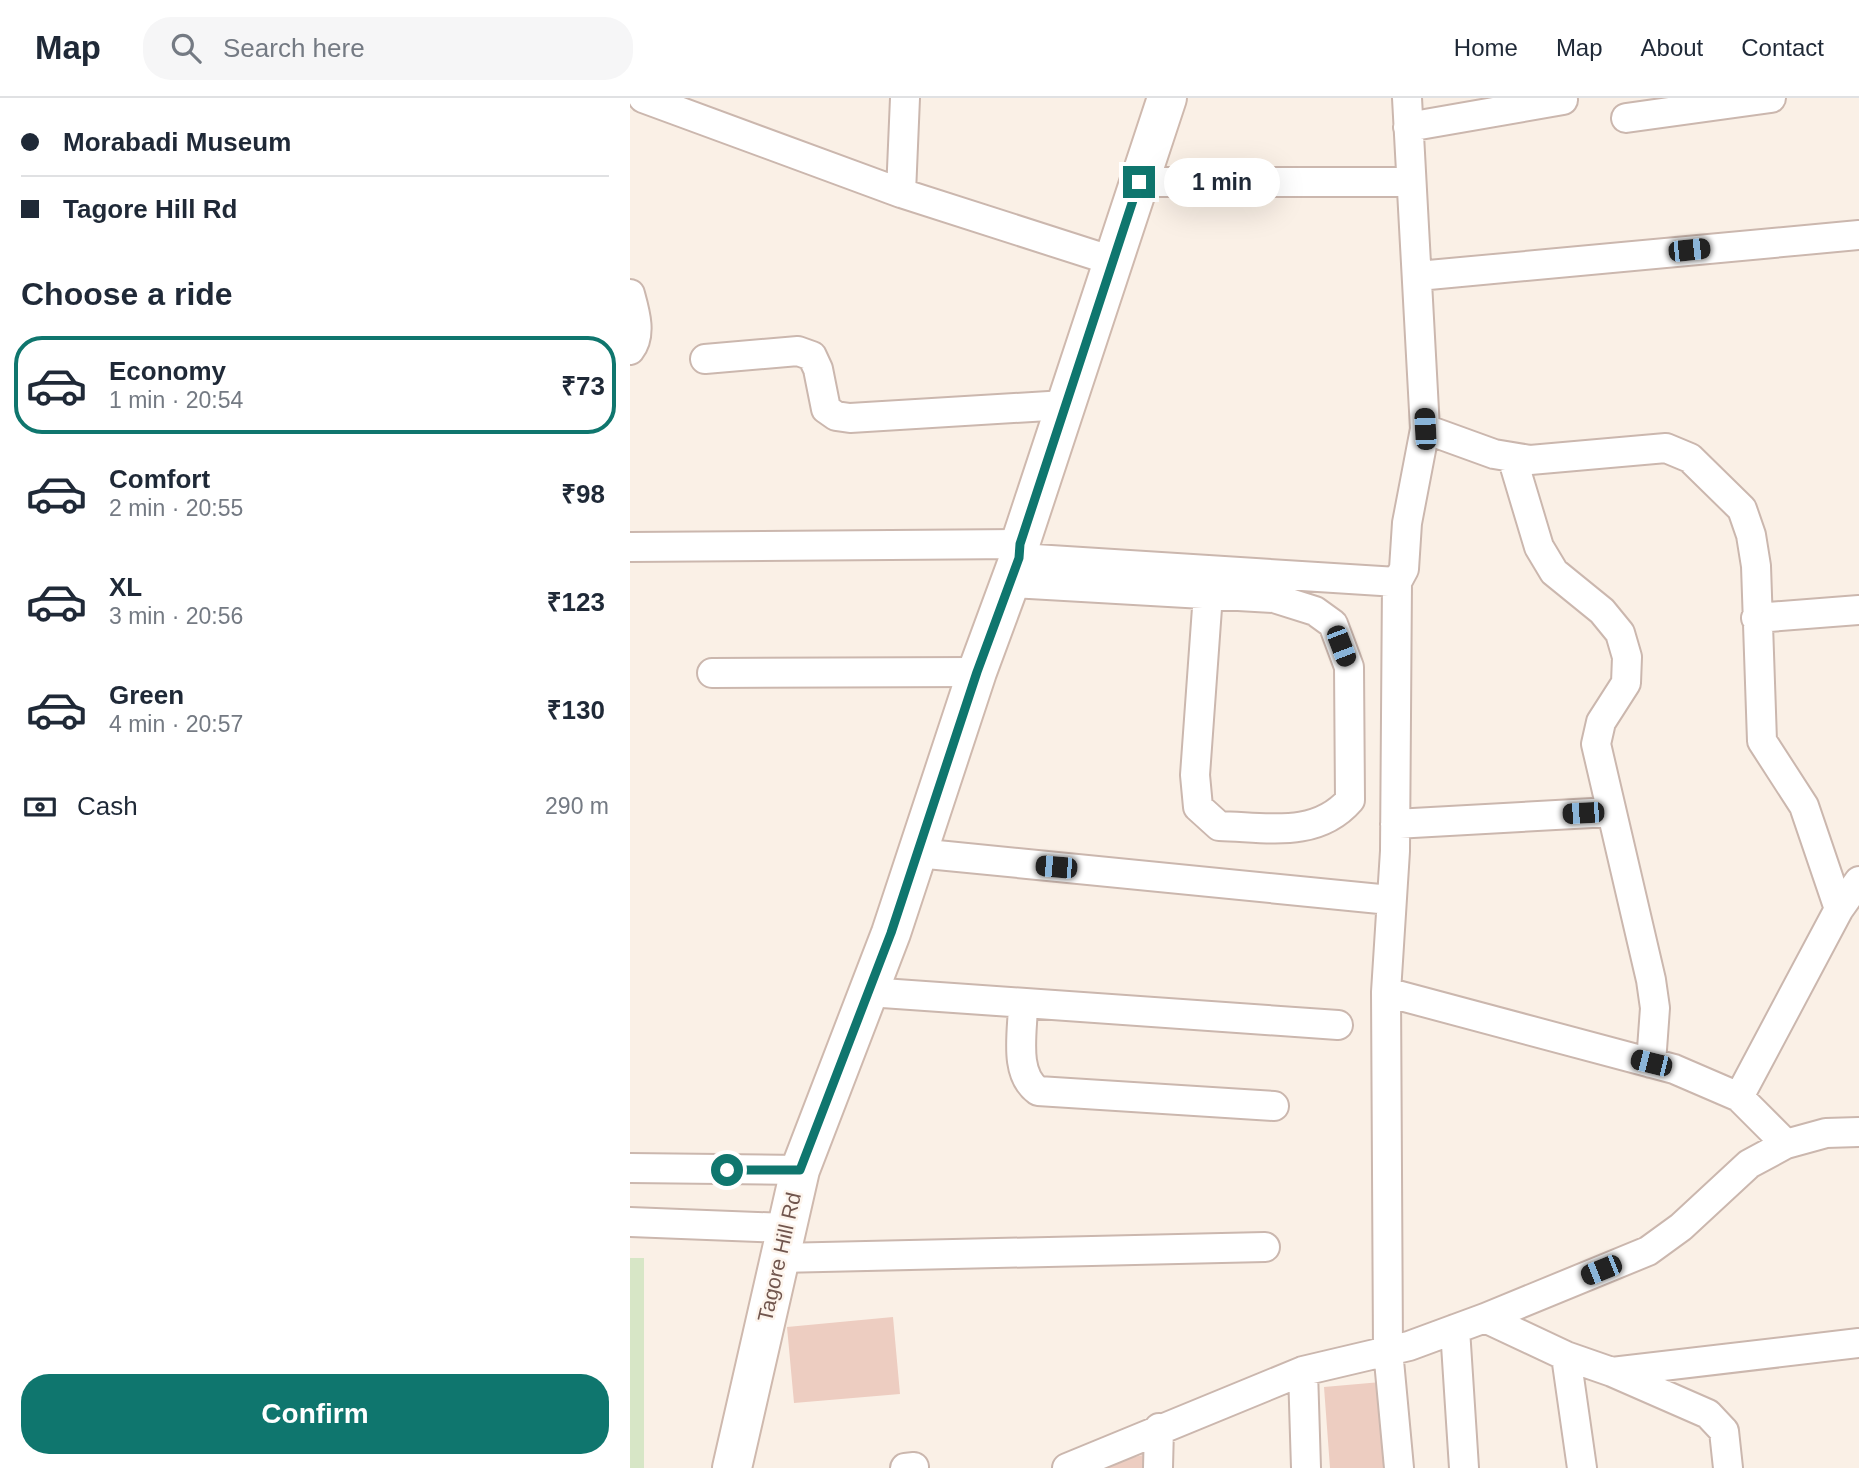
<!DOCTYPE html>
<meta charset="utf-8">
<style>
body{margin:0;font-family:Arial,sans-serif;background:#f6f6f7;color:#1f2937;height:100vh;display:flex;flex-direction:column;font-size:26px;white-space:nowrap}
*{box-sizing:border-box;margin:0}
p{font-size:23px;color:#747a83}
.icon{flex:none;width:38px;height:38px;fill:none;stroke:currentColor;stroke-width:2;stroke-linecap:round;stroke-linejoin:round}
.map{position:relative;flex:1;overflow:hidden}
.sheet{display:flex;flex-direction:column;background:#fff;width:630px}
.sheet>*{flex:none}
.guide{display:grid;align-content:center;height:154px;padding:0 21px;background:#fff}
.end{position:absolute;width:32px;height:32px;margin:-16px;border:9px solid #0f766e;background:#fff;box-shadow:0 0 0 4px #fff}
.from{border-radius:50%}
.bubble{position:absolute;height:49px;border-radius:24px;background:#fff;box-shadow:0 7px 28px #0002;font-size:23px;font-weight:800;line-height:49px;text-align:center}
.car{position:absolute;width:21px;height:42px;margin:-21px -10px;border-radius:9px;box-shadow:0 0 5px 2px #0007;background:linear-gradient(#222 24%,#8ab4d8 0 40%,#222 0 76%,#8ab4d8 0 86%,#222 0)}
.guide b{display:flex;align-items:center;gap:24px;height:66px;font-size:26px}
.guide b+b{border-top:2px solid #e0e1e3}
.guide i{width:18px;height:18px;background:#1f2937}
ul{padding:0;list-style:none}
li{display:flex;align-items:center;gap:21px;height:98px;margin:0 14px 10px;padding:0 7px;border:4px solid transparent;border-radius:28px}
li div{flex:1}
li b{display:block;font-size:26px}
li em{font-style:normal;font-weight:800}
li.selected{border-color:#0f766e}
li>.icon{width:63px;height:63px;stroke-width:1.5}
h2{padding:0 21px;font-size:32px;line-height:84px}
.pay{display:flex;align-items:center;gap:18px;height:77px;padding:0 21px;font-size:26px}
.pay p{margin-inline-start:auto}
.cta{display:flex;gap:14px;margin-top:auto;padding:14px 21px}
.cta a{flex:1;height:80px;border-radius:28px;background:#0f766e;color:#fff;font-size:28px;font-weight:800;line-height:80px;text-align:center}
header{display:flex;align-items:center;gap:42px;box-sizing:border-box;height:98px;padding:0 35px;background:#fff;border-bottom:2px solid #e0e1e3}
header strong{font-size:33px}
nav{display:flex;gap:38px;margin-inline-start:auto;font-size:24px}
.search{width:490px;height:63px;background:#f6f6f7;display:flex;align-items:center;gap:18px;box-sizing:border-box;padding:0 24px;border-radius:28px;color:#747a83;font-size:26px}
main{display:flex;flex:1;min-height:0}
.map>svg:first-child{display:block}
</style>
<header>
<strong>Map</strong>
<div class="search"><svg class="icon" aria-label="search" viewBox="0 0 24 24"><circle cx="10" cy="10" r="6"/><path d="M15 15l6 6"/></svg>Search here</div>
<nav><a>Home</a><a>Map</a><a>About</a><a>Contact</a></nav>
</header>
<main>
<section class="sheet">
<div class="guide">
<b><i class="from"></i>Morabadi Museum</b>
<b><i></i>Tagore Hill Rd</b>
</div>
<h2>Choose a ride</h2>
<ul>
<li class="selected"><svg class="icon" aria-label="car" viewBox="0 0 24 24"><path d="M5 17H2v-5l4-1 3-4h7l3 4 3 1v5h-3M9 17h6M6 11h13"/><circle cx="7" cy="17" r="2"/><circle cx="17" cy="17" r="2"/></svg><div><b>Economy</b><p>1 min · 20:54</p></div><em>₹73</em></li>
<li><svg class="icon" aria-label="car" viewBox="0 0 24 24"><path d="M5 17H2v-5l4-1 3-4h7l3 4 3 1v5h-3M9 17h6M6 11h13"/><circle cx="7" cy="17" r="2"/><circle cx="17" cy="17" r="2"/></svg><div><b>Comfort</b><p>2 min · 20:55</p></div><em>₹98</em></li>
<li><svg class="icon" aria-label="car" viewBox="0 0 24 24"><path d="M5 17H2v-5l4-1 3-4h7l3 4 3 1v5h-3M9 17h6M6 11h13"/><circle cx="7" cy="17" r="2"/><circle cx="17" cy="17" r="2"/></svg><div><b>XL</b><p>3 min · 20:56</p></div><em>₹123</em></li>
<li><svg class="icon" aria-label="car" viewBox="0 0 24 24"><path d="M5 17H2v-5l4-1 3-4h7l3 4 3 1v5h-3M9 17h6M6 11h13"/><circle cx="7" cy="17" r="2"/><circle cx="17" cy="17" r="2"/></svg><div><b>Green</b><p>4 min · 20:57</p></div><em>₹130</em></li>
</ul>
<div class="pay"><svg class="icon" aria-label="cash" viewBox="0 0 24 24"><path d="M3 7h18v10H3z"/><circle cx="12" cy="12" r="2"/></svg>Cash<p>290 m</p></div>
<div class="cta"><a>Confirm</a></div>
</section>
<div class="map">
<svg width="1229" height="1370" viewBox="0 0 1229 1370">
<rect width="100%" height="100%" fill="#faf0e6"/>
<!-- green -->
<path fill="#d7e6c6" d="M0 1160H14V1370H0Z"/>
<!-- building -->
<path fill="#edcdc1" d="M263 1219 270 1296 164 1305 157 1229Z
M751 1284 757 1370H700L694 1289Z
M522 1355V1370H460V1369Z"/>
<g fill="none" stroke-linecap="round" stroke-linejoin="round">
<!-- minor casing -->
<g stroke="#cbb7ae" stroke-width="32">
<path id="minor" d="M13 0 271 95 483 163
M777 0 795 331
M996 20 1141 0
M778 29 933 2
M509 84H781
M271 95 275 0
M788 178 1229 137
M0 196C5 214 12 237 0 252
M75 261 168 253 182 258 188 271 196 311 206 318 220 320 435 307
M882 359 909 449 924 474 972 513 990 535 997 559 996 585 971 624 966 646 1021 882 1025 910 1021 965
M0 449 390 446
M389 460 767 484 765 753 756 894 1044 971 1109 999 1156 1046
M767 484 774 471 777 425 795 331 864 356 900 362 1036 350 1060 360 1112 411 1121 437 1126 468 1132 643 1174 708 1209 811
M380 485 644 500 685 513 703 526 719 569 720 702C686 741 636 729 589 728L568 709 565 677 578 496
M1126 520 1229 512
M82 575 347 574
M765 726 980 714
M287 755 760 802
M238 894 708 927
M756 894 758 1252 769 1370
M393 905C393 933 383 975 408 993L644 1008
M1109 999 1209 811 1229 783
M0 1070 170 1072
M0 1124 156 1130
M149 1160 635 1149
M855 1220 936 1258 982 1274 1229 1245
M825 1231 834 1370
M936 1258 952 1370
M673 1273 676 1370
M982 1274 1078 1316 1094 1333 1098 1370
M275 1370 284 1369
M437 1370 673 1273 779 1248 855 1220 1018 1153 1051 1129 1119 1066 1156 1046 1196 1035 1229 1034
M528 1370 529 1330"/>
</g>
<!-- secondary casing -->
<g stroke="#cfb9ae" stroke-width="42">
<path id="secondary" d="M102 1370 170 1072 261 835 347 574 389 460 390 446 537 0"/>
</g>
<!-- minor -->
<use href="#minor" stroke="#fff" stroke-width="28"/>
<!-- secondary -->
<use href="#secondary" stroke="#fff" stroke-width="38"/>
</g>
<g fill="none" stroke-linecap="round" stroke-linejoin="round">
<!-- route -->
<path stroke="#0f766e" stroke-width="9" d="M97 1072H170L261 835 347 574 389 460 390 446 509 84"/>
</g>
<g text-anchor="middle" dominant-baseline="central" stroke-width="5" stroke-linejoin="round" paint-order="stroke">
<!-- street labels -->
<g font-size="21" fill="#71564e" stroke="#fdf4ec">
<text transform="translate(149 1159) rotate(-77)">Tagore Hill Rd</text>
</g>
</g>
</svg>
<i class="end from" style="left:97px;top:1072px"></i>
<i class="end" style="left:509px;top:84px"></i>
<div class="bubble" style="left:534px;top:60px;width:116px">1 min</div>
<i class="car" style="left:1059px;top:152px;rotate:84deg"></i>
<i class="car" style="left:795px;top:331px;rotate:357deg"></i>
<i class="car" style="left:711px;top:548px;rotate:159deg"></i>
<i class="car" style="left:953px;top:715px;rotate:267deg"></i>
<i class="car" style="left:426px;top:769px;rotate:275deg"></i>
<i class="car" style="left:1021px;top:965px;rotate:284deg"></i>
<i class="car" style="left:971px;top:1172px;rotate:248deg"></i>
</div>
</main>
